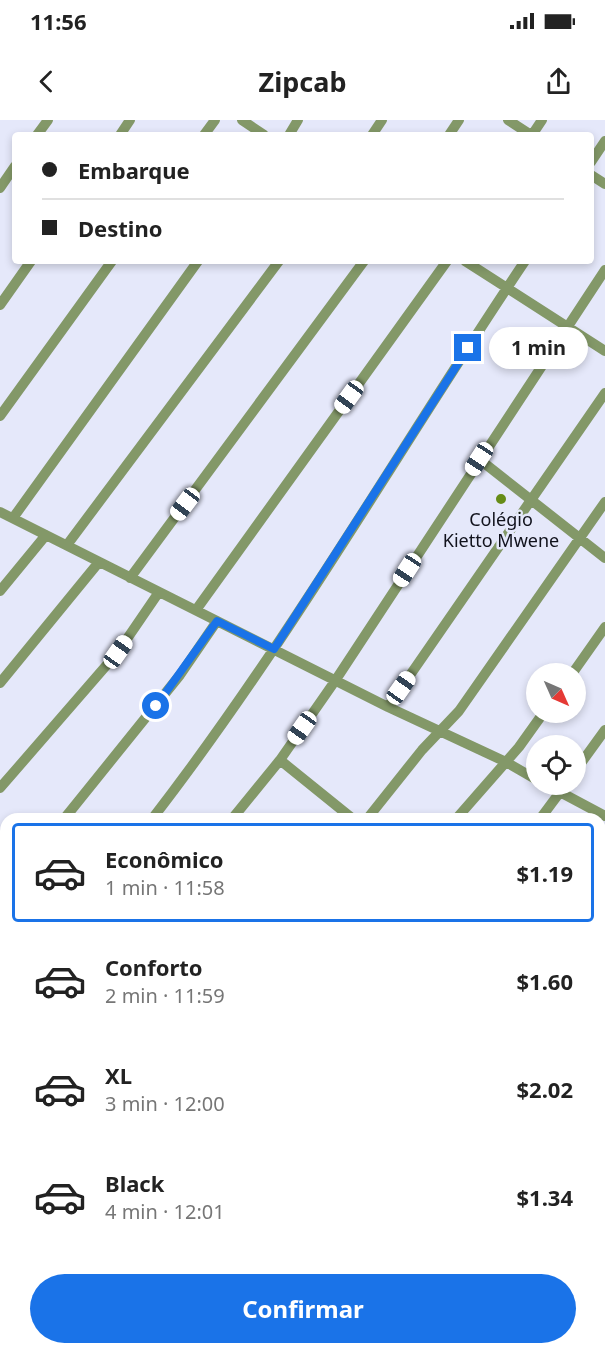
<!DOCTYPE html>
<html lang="pt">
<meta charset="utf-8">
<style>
body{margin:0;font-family:"Noto Sans",sans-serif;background:#f6f6f6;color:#222;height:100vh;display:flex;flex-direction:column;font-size:22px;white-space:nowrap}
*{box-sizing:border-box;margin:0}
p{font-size:20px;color:#767676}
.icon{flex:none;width:33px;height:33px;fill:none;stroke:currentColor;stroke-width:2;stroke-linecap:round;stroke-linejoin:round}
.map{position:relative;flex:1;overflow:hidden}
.sheet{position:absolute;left:0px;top:693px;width:606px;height:542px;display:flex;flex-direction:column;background:#fff;border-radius:18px 18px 0 0;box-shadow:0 3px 9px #0003}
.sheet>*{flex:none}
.guide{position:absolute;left:12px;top:12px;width:582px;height:132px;border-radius:6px;box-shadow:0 3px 9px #0003;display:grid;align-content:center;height:132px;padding:0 30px;background:#fff}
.needle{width:39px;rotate:135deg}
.fabs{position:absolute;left:526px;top:543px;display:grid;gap:12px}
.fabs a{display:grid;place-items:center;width:60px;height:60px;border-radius:50%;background:#fff;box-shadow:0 3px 9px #0003;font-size:30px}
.end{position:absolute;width:27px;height:27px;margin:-14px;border:8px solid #1a73e8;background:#fff;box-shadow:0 0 0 3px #fff}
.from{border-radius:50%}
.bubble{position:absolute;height:42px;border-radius:21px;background:#fff;box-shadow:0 3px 9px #0003;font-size:20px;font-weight:700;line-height:42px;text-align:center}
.car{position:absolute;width:18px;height:36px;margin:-18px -9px;border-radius:8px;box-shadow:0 0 4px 2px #0007;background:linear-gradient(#fff 24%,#345 0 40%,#fff 0 76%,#345 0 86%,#fff 0)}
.guide b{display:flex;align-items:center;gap:21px;height:57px;font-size:22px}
.guide b+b{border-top:2px solid #e0e0e0}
.guide i{width:15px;height:15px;background:#222}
ul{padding:10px 0 0;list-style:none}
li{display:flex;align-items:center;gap:18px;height:99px;margin:0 12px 9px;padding:0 18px;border:3px solid transparent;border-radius:6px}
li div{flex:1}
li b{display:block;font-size:22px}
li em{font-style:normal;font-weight:700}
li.active{border-color:#1a73e8}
li>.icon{width:54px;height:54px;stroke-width:1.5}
.button{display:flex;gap:12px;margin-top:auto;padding:12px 30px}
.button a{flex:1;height:69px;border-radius:36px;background:#1a73e8;color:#fff;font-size:24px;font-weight:700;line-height:69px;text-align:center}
.status{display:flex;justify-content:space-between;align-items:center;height:42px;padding:0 30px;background:#fff;direction:ltr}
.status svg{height:16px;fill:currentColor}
header{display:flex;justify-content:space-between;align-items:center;height:78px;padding:0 30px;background:#fff;font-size:27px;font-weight:700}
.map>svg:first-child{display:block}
</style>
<div class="status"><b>11:56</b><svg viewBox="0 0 49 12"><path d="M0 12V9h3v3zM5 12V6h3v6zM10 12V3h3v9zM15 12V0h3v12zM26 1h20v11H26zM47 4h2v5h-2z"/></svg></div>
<header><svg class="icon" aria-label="back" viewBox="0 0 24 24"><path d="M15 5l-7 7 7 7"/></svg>Zipcab<svg class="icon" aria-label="share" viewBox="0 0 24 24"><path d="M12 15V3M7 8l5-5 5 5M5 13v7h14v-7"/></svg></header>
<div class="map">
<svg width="605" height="1234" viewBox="0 0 605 1234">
<rect width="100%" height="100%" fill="#e5e8fa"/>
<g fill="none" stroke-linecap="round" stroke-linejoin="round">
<!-- minor -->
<path stroke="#839868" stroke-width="10" d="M242 0 264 15
M508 0 531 15
M37 15 48 0
M120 15 130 0
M204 15 215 0
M289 15 298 0
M372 15 382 0
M449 15 459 0
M532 15 542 0
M591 42 605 21
M591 55 605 64
M0 68 15 46
M465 141 605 231
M0 185 31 141
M0 296 112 141
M479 339 605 438
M0 392 388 587 506 642 537 660
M13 398 198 141
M67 425 279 141
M130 458 364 141
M0 471 46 415
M196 490 447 141
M572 554 605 507
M0 563 99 442
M388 587 605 273
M280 640 353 699
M576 650 605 610
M545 664 605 696
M0 668 118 532 159 472
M64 699 180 555 217 501
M152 699C289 522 400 327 525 141
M232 699 280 640 335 561 605 150
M367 699 422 630 459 591 605 382
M456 699 519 627 544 592
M540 699 566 664
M0 724 6 731
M600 731 605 724
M0 773 6 767
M600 838 605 832
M600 900 605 904
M600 966 605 960
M600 1048 605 1053
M600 1069 605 1065
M600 1155 605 1151
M171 1228 176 1234
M574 1228 579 1234
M101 1234 108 1228
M395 1234 401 1228
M501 1234 508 1228"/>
</g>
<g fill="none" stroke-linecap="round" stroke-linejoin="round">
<!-- route -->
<path stroke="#1a73e8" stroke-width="8" d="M156 586 217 501 274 529 468 228"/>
</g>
<!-- markers -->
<circle fill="#668c17" stroke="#e5e8fa" stroke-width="2" cx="501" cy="379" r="6"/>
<g text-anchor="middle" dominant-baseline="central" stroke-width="5" stroke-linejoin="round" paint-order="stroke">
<!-- poi labels -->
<g font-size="18" fill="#11121c" stroke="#e5e8fa">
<text x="501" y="399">Colégio<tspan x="501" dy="21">Kietto Mwene</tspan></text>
</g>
</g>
</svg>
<div class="fabs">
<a><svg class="needle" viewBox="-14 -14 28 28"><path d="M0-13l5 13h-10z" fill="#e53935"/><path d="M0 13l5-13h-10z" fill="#767676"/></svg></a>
<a><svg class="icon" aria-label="locate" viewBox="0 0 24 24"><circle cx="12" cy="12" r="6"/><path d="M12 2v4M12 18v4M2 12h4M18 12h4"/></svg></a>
</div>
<i class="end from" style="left:156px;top:586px"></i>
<i class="end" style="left:468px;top:228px"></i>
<div class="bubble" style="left:489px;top:207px;width:99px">1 min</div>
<i class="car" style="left:349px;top:277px;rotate:216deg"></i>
<i class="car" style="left:479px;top:339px;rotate:213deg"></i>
<i class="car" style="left:185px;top:384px;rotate:217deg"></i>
<i class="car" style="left:407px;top:450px;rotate:213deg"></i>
<i class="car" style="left:118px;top:532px;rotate:35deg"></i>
<i class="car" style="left:401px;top:568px;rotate:35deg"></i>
<i class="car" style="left:302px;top:608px;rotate:215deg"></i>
<div class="guide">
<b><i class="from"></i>Embarque</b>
<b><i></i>Destino</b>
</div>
<section class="sheet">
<ul>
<li class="active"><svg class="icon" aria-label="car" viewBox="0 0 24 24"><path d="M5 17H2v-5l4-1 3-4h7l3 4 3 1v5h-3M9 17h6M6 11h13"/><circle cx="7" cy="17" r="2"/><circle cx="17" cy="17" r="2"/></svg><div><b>Econômico</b><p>1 min · 11:58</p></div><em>$1.19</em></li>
<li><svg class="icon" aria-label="car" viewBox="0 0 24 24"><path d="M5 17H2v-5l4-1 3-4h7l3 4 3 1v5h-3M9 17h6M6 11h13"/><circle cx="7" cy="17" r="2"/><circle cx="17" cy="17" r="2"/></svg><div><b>Conforto</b><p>2 min · 11:59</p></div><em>$1.60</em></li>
<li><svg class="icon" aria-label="car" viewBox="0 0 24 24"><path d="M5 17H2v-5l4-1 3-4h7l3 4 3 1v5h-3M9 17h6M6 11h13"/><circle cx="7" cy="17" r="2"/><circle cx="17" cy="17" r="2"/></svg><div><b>XL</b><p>3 min · 12:00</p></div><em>$2.02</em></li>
<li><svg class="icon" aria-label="car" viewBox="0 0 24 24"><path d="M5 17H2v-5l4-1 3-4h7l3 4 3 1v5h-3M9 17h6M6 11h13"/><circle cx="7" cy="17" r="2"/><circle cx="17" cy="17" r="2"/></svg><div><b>Black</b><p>4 min · 12:01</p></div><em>$1.34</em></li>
</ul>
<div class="button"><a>Confirmar</a></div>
</section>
</div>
